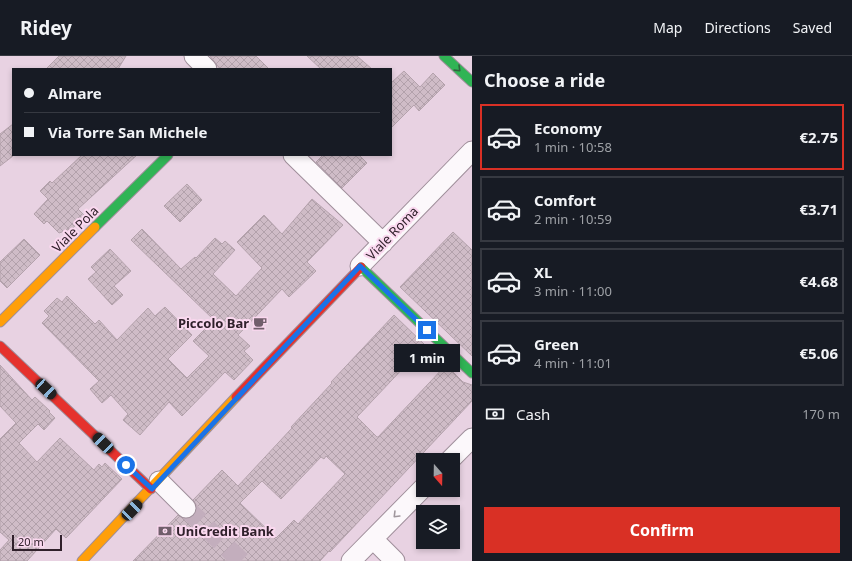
<!DOCTYPE html>
<meta charset="utf-8">
<style>
body{margin:0;font-family:"Noto Sans",sans-serif;background:#242831;color:#f1f3f6;height:100vh;display:flex;flex-direction:column;font-size:15px;white-space:nowrap}
*{box-sizing:border-box;margin:0}
p{font-size:13px;color:#9ea1a6}
.icon{flex:none;width:22px;height:22px;fill:none;stroke:currentColor;stroke-width:2;stroke-linecap:round;stroke-linejoin:round}
.map{position:relative;flex:1;overflow:hidden}
.side{display:flex;flex-direction:column;background:#171b24;width:380px}
.side>*{flex:none}
.banner{position:absolute;left:12px;top:12px;width:380px;height:88px;border-radius:0px;box-shadow:0 2px 6px #0003;display:grid;align-content:center;height:88px;padding:0 12px;background:#171b24}
.needle{width:26px;rotate:160deg}
.tools{position:absolute;left:416px;top:397px;display:grid;gap:8px}
.tools a{display:grid;place-items:center;width:44px;height:44px;border-radius:0px;background:#171b24;box-shadow:0 2px 6px #0003;font-size:20px}
.scale{position:absolute;left:12px;bottom:10px;width:50px;box-sizing:border-box;padding-left:4px;border:2px solid #30202b;border-top:0;font-size:11px;line-height:14px;white-space:nowrap;color:#30202b;-webkit-text-stroke:3px #fad8ef;paint-order:stroke}
.end{position:absolute;width:18px;height:18px;margin:-9px;border:5px solid #1a73e8;background:#fff;box-shadow:0 0 0 2px #fff}
.from{border-radius:50%}
.bubble{position:absolute;height:28px;border-radius:0px;background:#171b24;box-shadow:0 2px 6px #0003;font-size:13px;font-weight:700;line-height:28px;text-align:center}
.car{position:absolute;width:12px;height:24px;margin:-12px -6px;border-radius:5px;box-shadow:0 0 3px 1px #0007;background:linear-gradient(#222 24%,#8ab4d8 0 40%,#222 0 76%,#8ab4d8 0 86%,#222 0)}
.banner b{display:flex;align-items:center;gap:14px;height:38px;font-size:15px}
.banner b+b{border-top:1px solid #363941}
.banner i{width:10px;height:10px;background:#f1f3f6}
ul{padding:0;list-style:none}
li{display:flex;align-items:center;gap:12px;height:66px;margin:0 8px 6px;padding:0 4px;border:2px solid #363941;border-radius:0px}
li div{flex:1}
li b{display:block;font-size:15px}
li em{font-style:normal;font-weight:700}
li.selected{border-color:#d93025}
li>.icon{width:36px;height:36px;stroke-width:1.5}
h2{padding:0 12px;font-size:18px;line-height:48px}
.pay{display:flex;align-items:center;gap:10px;height:44px;padding:0 12px;font-size:15px}
.pay p{margin-inline-start:auto}
.button{display:flex;gap:8px;margin-top:auto;padding:8px 12px}
.button a{flex:1;height:46px;border-radius:0px;background:#d93025;color:#fff;font-size:16px;font-weight:700;line-height:46px;text-align:center}
header{display:flex;align-items:center;gap:24px;box-sizing:border-box;height:56px;padding:0 20px;background:#171b24;border-bottom:1px solid #363941}
header strong{font-size:19px}
nav{display:flex;gap:22px;margin-inline-start:auto;font-size:14px}
main{display:flex;flex:1;min-height:0}
.map>svg:first-child{display:block}
</style>
<header>
<strong>Ridey</strong>
<nav><a>Map</a><a>Directions</a><a>Saved</a></nav>
</header>
<main>
<div class="map">
<svg width="472" height="505" viewBox="0 0 472 505">
<defs>
<pattern id="building-cross-hatch" width="8" height="8" patternUnits="userSpaceOnUse"><rect width="8" height="8" fill="#cfbcc7"/><path d="M0 0l8 8M0 8l8-8" fill="none" stroke="#b2a1ab"/></pattern>
</defs>
<rect width="100%" height="100%" fill="#e8d2e2"/>
<!-- building -->
<path fill="url(#building-cross-hatch)" stroke="#b4a2ac" fill-rule="evenodd" d="M59 0H126L118 13H46Z
M210 0H256L269 13H220Z
M307 0H357L372 13H321Z
M404 15 420 31 433 17 445 29 419 55 414 49 391 72V27Z
M13 68V100L0 110V78Z
M82 99H137L78 153 84 159 73 172 59 177 47 165 44 168 34 158 48 143 40 135 50 125 52 127Z
M323 99H359L367 107 342 132 316 106Z
M187 128 202 144 180 166 164 150Z
M312 143 343 169 307 206 316 215 289 241 282 233 238 279 250 290 244 295 253 304 234 324 225 316 182 360 169 346 140 379 123 364 128 358 111 339 102 347 90 333 99 325 42 267 49 260 44 255 57 242 62 246 67 240 95 268 99 264 117 284 148 252 155 260 165 251 192 279 168 303 187 322 209 300 193 285 214 264 131 184 142 173 181 213 195 201 196 202 215 182 222 188 225 185 235 194 213 218 236 240 262 212 237 186 264 159 282 178Z
M453 176 472 194V300L400 231Z
M24 183 40 199 7 232 0 225V206Z
M110 193 131 215 114 230 123 239 112 249 88 223 96 216 91 211Z
M394 259 425 289 357 361 377 381H378L446 309 463 326 472 329V345L330 496 329 495 320 505H133L178 459 184 463 189 462 194 459 196 455 197 450 193 444 222 414 238 430 292 372 291 371 332 327 331 326ZM326 400 345 418 298 468 294 464 276 482 240 447 262 425 281 443 321 401 324 403Z
M0 309 32 344 35 341 50 355 49 356 55 362 44 374 38 368 19 387 37 406 60 382 94 414 99 408 102 411 105 407 122 423 66 482 56 473 27 505H0V494L9 484 0 476V383L16 367 0 350Z"/>
<g fill="none" stroke-linecap="round" stroke-linejoin="round">
<!-- street-tunnel -->
<path stroke="#c3aebd" stroke-width="19" stroke-dasharray="19 10" stroke-linecap="butt" d="M186 452 241 505"/>
<!-- street casing -->
<g stroke="#9f8e9a" stroke-width="21">
<path id="street" d="M194 0 207 13
M293 99 383 187
M360 210 472 95
M450 404 472 382
M159 425 186 452
M373 483 395 505
M351 505 423 432"/>
</g>
<!-- fast casing -->
<g stroke="#9f8e9a" stroke-width="11">
<path id="fast" d="M444 0 472 26
M95 171 168 99
M361 211 472 317"/>
</g>
<!-- slow casing -->
<g stroke="#9f8e9a" stroke-width="11">
<path id="slow" d="M0 266 95 171
M82 505 236 341"/>
</g>
<!-- jam casing -->
<g stroke="#9f8e9a" stroke-width="11">
<path id="jam" d="M0 290 151 433
M236 341 361 211"/>
</g>
<!-- street -->
<use href="#street" stroke="#fcf8fb" stroke-width="19"/>
<!-- fast -->
<use href="#fast" stroke="#30b455" stroke-width="9"/>
<!-- slow -->
<use href="#slow" stroke="#ff9f0a" stroke-width="9"/>
<!-- jam -->
<use href="#jam" stroke="#e5322d" stroke-width="9"/>
</g>
<!-- one-way arrows -->
<defs><path id="oneway-chevron" d="M-2-3.5L2.5 0L-2 3.5" fill="none" stroke-width="1.6" stroke-linecap="round" stroke-linejoin="round"/></defs>
<use stroke="#30633e" href="#oneway-chevron" transform="translate(458 13) rotate(44)"/>
<use stroke="#a0979d" href="#oneway-chevron" transform="translate(396 459) rotate(135)"/>
<g fill="none" stroke-linecap="round" stroke-linejoin="round">
<!-- route -->
<path stroke="#1a73e8" stroke-width="5" d="M126 409 152 433 360 210 427 274"/>
</g>
<!-- icons -->
<defs>
<g id="cafe-bare" transform="scale(1.08)"><path d="M-5.5-4.5H6V0H3Q3 3.5 0 3.5H-2.5Q-5.5 3.5-5.5 0ZM3-3.2v2h1.7v-2ZM-6 4.5H4V6H-6Z" fill="#705e6b" stroke="#fad8ef" stroke-width="2.5" paint-order="stroke"/></g>
<g id="bank-bare" transform="scale(1.08)"><path d="M-6-4H6V4H-6ZM0-2.3a2.3 2.3 0 1 0 0 4.6a2.3 2.3 0 1 0 0-4.6Z" fill="#705e6b" stroke="#fad8ef" stroke-width="2.5" paint-order="stroke"/></g>
</defs>
<g fill-rule="evenodd">
<use href="#cafe-bare" x="260" y="267"/>
<use href="#bank-bare" x="165" y="475"/>
</g>
<g text-anchor="middle" dominant-baseline="central" stroke-width="4" stroke-linejoin="round" paint-order="stroke">
<!-- street labels -->
<g font-size="13" fill="#30202b" stroke="#fad8ef">
<text transform="translate(75 173) rotate(-45)">Viale Pola</text>
<text transform="translate(392 177) rotate(-46)">Viale Roma</text>
</g>
<!-- poi labels -->
<g font-size="13" font-weight="bold" fill="#30202b" stroke="#fad8ef" text-anchor="end">
<text x="249" y="267">Piccolo Bar</text>
<text x="176" y="475" text-anchor="start">UniCredit Bank</text>
</g>
</g>
</svg>
<div class="tools">
<a><svg class="needle" viewBox="-14 -14 28 28"><path d="M0-13l5 13h-10z" fill="#e53935"/><path d="M0 13l5-13h-10z" fill="#9ea1a6"/></svg></a>
<a><svg class="icon" aria-label="layers" viewBox="0 0 24 24"><path d="M12 4l9 5-9 5-9-5zM3 14l9 5 9-5"/></svg></a>
</div>
<div class="scale">20 m</div>
<i class="end from" style="left:126px;top:409px"></i>
<i class="end" style="left:427px;top:274px"></i>
<div class="bubble" style="left:394px;top:288px;width:66px">1 min</div>
<i class="car" style="left:46px;top:333px;rotate:133deg"></i>
<i class="car" style="left:103px;top:387px;rotate:314deg"></i>
<i class="car" style="left:132px;top:454px;rotate:44deg"></i>
<div class="banner">
<b><i class="from"></i>Almare</b>
<b><i></i>Via Torre San Michele</b>
</div>
</div>
<section class="side">
<h2>Choose a ride</h2>
<ul>
<li class="selected"><svg class="icon" aria-label="car" viewBox="0 0 24 24"><path d="M5 17H2v-5l4-1 3-4h7l3 4 3 1v5h-3M9 17h6M6 11h13"/><circle cx="7" cy="17" r="2"/><circle cx="17" cy="17" r="2"/></svg><div><b>Economy</b><p>1 min · 10:58</p></div><em>€2.75</em></li>
<li><svg class="icon" aria-label="car" viewBox="0 0 24 24"><path d="M5 17H2v-5l4-1 3-4h7l3 4 3 1v5h-3M9 17h6M6 11h13"/><circle cx="7" cy="17" r="2"/><circle cx="17" cy="17" r="2"/></svg><div><b>Comfort</b><p>2 min · 10:59</p></div><em>€3.71</em></li>
<li><svg class="icon" aria-label="car" viewBox="0 0 24 24"><path d="M5 17H2v-5l4-1 3-4h7l3 4 3 1v5h-3M9 17h6M6 11h13"/><circle cx="7" cy="17" r="2"/><circle cx="17" cy="17" r="2"/></svg><div><b>XL</b><p>3 min · 11:00</p></div><em>€4.68</em></li>
<li><svg class="icon" aria-label="car" viewBox="0 0 24 24"><path d="M5 17H2v-5l4-1 3-4h7l3 4 3 1v5h-3M9 17h6M6 11h13"/><circle cx="7" cy="17" r="2"/><circle cx="17" cy="17" r="2"/></svg><div><b>Green</b><p>4 min · 11:01</p></div><em>€5.06</em></li>
</ul>
<div class="pay"><svg class="icon" aria-label="cash" viewBox="0 0 24 24"><path d="M3 7h18v10H3z"/><circle cx="12" cy="12" r="2"/></svg>Cash<p>170 m</p></div>
<div class="button"><a>Confirm</a></div>
</section>
</main>
